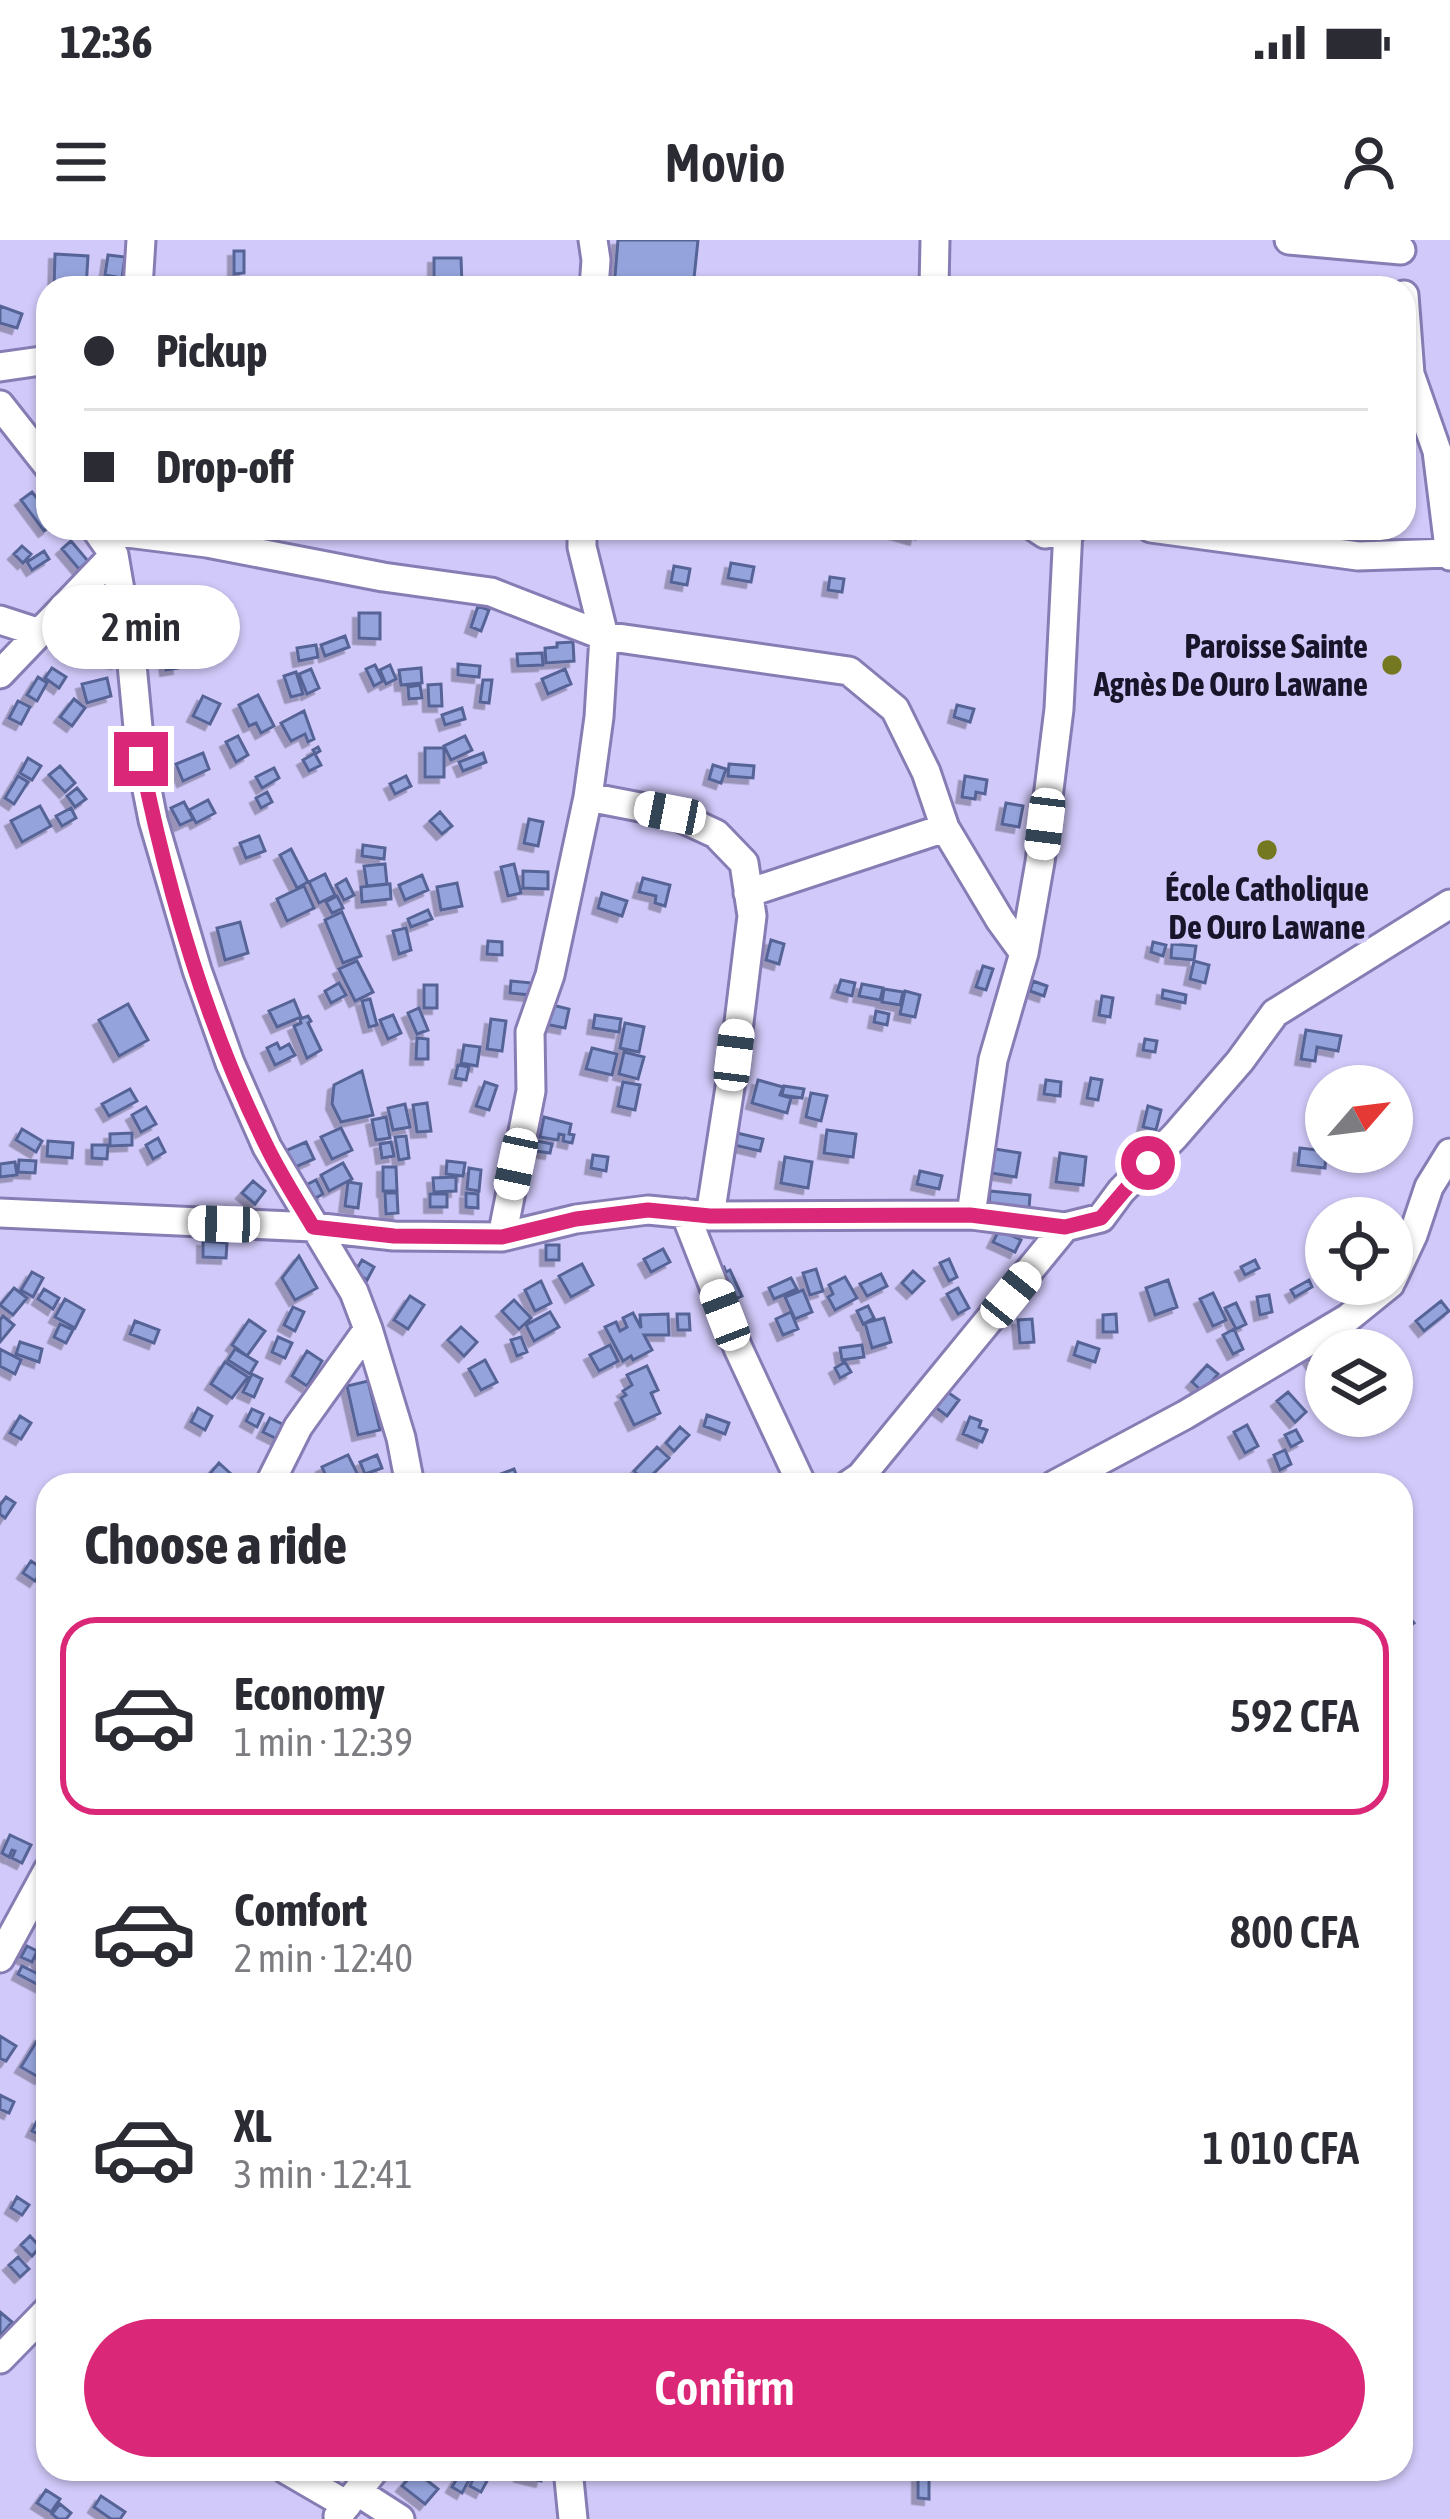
<!DOCTYPE html>
<meta charset="utf-8">
<style>
body{margin:0;font-family:"Asap Condensed",sans-serif;background:#f7f7f7;color:#2b2b33;height:100vh;display:flex;flex-direction:column;font-size:45px;white-space:nowrap}
*{box-sizing:border-box;margin:0}
p{font-size:39px;color:#7c7c81}
.icon{flex:none;width:66px;height:66px;fill:none;stroke:currentColor;stroke-width:2;stroke-linecap:round;stroke-linejoin:round}
.map{position:relative;flex:1;overflow:hidden}
.drawer{position:absolute;left:36px;top:1233px;width:1377px;height:1008px;display:flex;flex-direction:column;background:#fff;border-radius:36px;box-shadow:0 3px 9px #0004}
.drawer>*{flex:none}
.banner{position:absolute;left:36px;top:36px;width:1380px;height:264px;border-radius:36px;box-shadow:0 3px 9px #0004;display:grid;align-content:center;height:264px;padding:0 48px;background:#fff}
.needle{width:78px;rotate:62deg}
.buttons{position:absolute;left:1305px;top:825px;display:grid;gap:24px}
.buttons a{display:grid;place-items:center;width:108px;height:108px;border-radius:50%;background:#fff;box-shadow:0 3px 9px #0004;font-size:60px}
.end{position:absolute;width:54px;height:54px;margin:-27px;border:15px solid #db2777;background:#fff;box-shadow:0 0 0 6px #fff}
.from{border-radius:50%}
.bubble{position:absolute;height:84px;border-radius:42px;background:#fff;box-shadow:0 3px 9px #0004;font-size:39px;font-weight:600;line-height:84px;text-align:center}
.car{position:absolute;width:36px;height:72px;margin:-36px -18px;border-radius:15px;box-shadow:0 0 9px 3px #0007;background:linear-gradient(#fff 24%,#345 0 40%,#fff 0 76%,#345 0 86%,#fff 0)}
.banner b{display:flex;align-items:center;gap:42px;height:114px;font-size:45px}
.banner b+b{border-top:3px solid #e1e1e2}
.banner i{width:30px;height:30px;background:#2b2b33}
ul{padding:0;list-style:none}
li{display:flex;align-items:center;gap:36px;height:198px;margin:0 24px 18px;padding:0 24px;border:6px solid transparent;border-radius:36px}
li div{flex:1}
li b{display:block;font-size:45px}
li em{font-style:normal;font-weight:600}
li.current{border-color:#db2777}
li>.icon{width:108px;height:108px;stroke-width:1.5}
h2{padding:0 48px;font-size:54px;line-height:144px}
.primary-button{display:flex;gap:24px;margin-top:auto;padding:24px 48px}
.primary-button a{flex:1;height:138px;border-radius:72px;background:#db2777;color:#fff;font-size:48px;font-weight:600;line-height:138px;text-align:center}
.status{display:flex;justify-content:space-between;align-items:center;height:84px;padding:0 60px;background:#fff;direction:ltr}
.status svg{height:33px;fill:currentColor}
header{display:flex;justify-content:space-between;align-items:center;height:156px;padding:0 48px;background:#fff;font-size:54px;font-weight:600}
.map>svg:first-child{display:block}
</style>
<div class="status"><b>12:36</b><svg viewBox="0 0 49 12"><path d="M0 12V9h3v3zM5 12V6h3v6zM10 12V3h3v9zM15 12V0h3v12zM26 1h20v11H26zM47 4h2v5h-2z"/></svg></div>
<header><svg class="icon" aria-label="menu" viewBox="0 0 24 24"><path d="M4 6h16M4 12h16M4 18h16"/></svg>Movio<svg class="icon" aria-label="person" viewBox="0 0 24 24"><circle cx="12" cy="8" r="4"/><path d="M4 21q1-7 8-7t8 7"/></svg></header>
<div class="map">
<svg width="1450" height="2279" viewBox="0 0 1450 2279">
<defs>
<filter id="shadow"><feDropShadow dx="-5.5" dy="5.5" stdDeviation="0" flood-color="#0004"/></filter>
</defs>
<rect width="100%" height="100%" fill="#d1c9f9"/>
<!-- building -->
<path fill="#94a3db" stroke="#576497" stroke-width="3" filter="url(#shadow)" d="M618 0H698L693 48H614Z
M234 11H244V33L234 34Z
M55 14 88 16 86 48H54Z
M108 15 125 17 122 38 105 35Z
M434 18H461L462 45H434Z
M0 66 22 74 17 88 0 83Z
M32 252 48 272V288L44 291 21 260Z
M895 288H918L915 299 894 293Z
M71 301 88 321 79 329 62 309Z
M22 306 31 314 23 323 14 314Z
M44 311 49 319 32 330 27 322Z
M731 323 754 327 751 342 728 338Z
M674 326 690 329 687 345 671 342Z
M830 337 844 339 842 352 828 350Z
M95 352 113 360 102 382 84 373Z
M478 366 489 370 481 391 471 387Z
M359 373H380V399L359 398Z
M345 396 349 407 325 416 321 405Z
M573 402 574 421 546 423 545 408 557 407V403Z
M107 403 120 405 117 423 105 421Z
M175 404 178 428 166 430 163 406Z
M316 405 318 417 299 421 297 408Z
M542 413 543 425 518 426 517 414Z
M458 424 480 426 479 437 458 435Z
M375 425 383 441 374 446 366 429Z
M390 425 396 439 386 444 380 430Z
M52 428 66 437 59 448 45 438Z
M421 428 422 443 401 445 399 430Z
M311 429 319 448 307 454 299 434Z
M565 429 571 444 548 454 542 439Z
M296 432 303 454 291 457 284 436Z
M38 437 47 443 37 461 27 455Z
M107 438 111 456 87 463 82 444Z
M483 440H492L489 463 480 462Z
M441 444 442 466H429L428 445Z
M420 445 422 458 409 459 408 447Z
M258 455 274 486 261 493 256 483 249 486 239 465Z
M203 456 220 464 210 484 193 476Z
M74 459 85 468 72 486 60 477Z
M18 461 30 467 21 484 9 478Z
M957 465 974 469 970 482 954 477Z
M462 468 465 479 445 485 442 475Z
M304 471 314 499 308 502 305 494 291 501 281 483Z
M238 496 248 515 236 522 226 502Z
M465 496 472 510 451 520 444 506Z
M318 507 320 511 315 514 321 525 309 531 303 520 315 513 313 510Z
M425 508H444V537H425Z
M203 513 209 529 183 541 176 524Z
M483 513 486 522 463 531 459 522Z
M28 518 41 526 32 540 20 533Z
M729 524 754 526 753 538 728 536Z
M713 525 726 529 721 543 709 539Z
M60 526 75 543 65 552 49 535Z
M274 528 279 538 262 548 256 537Z
M18 536 28 542 14 564 5 558Z
M406 536 411 546 395 554 390 544Z
M965 536 987 540 985 554 976 552 975 559 962 557Z
M77 548 86 559 75 567 67 556Z
M267 552 272 562 261 568 256 558Z
M208 560 215 573 196 583 189 570Z
M184 562 193 579 180 585 171 568Z
M1006 563 1023 566 1019 587 1002 584Z
M40 566 51 586 22 602 11 581Z
M71 568 76 578 62 586 56 576Z
M440 572 452 586 442 594 430 581Z
M529 579 543 582 538 606 524 603Z
M259 596 265 611 246 618 240 603Z
M363 605 385 608 384 619 362 616Z
M291 609 308 642 297 648 280 615Z
M385 624 387 644 367 646 364 626Z
M514 624 521 653 508 656 501 627Z
M523 631 548 632V649L523 648Z
M325 634 335 655 319 663 309 642Z
M422 635 428 650 405 660 399 645Z
M643 638 670 645 665 666 655 663 656 656 639 652Z
M346 639 354 655 344 660 336 645Z
M457 643 462 666 441 670 437 647Z
M390 644 391 659 362 662 361 647Z
M304 646 314 668 287 681 277 659Z
M602 653 627 661 622 676 598 668Z
M337 656 343 668 332 673 326 662Z
M428 670 432 679 411 687 408 679Z
M342 672 361 716 343 723 325 680Z
M240 682 248 713 225 720 217 688Z
M406 688 411 710 399 714 393 691Z
M771 700 784 704 779 724 766 720Z
M488 701 502 702V715L487 714Z
M1153 702 1166 705 1163 716 1151 712Z
M1172 704 1196 706 1194 720 1171 718Z
M357 721 373 752 355 761 339 729Z
M1194 721 1209 725 1205 743 1190 739Z
M983 726 993 729 986 750 976 747Z
M841 740 855 743 852 756 837 752Z
M511 741 532 743 530 755 510 753Z
M1033 741 1047 746 1044 756 1030 751Z
M339 743 346 755 331 763 325 751Z
M862 744 883 748 880 760 859 756Z
M424 745H437V768H424Z
M884 749 903 752 900 765 882 762Z
M1163 750 1186 755 1185 763 1162 758Z
M905 751 920 755 915 777 900 774Z
M1102 756 1113 758 1110 777 1099 775Z
M370 759 377 785 369 787 362 761Z
M294 760 301 777 277 787 269 771Z
M544 763 569 769 565 788 540 783Z
M128 764 148 800 119 816 99 780Z
M419 768 428 790 417 794 408 773Z
M876 771 889 774 887 785 874 782Z
M393 775 401 793 388 799 380 780Z
M595 775 621 779 619 792 593 788Z
M308 776 311 781 308 783 321 810 307 818 294 786 301 783 300 779Z
M491 779 506 781 502 811 487 809Z
M625 783 644 787 639 812 620 808Z
M1306 790 1341 796 1338 811 1317 807 1315 821 1301 819Z
M417 798 428 799V819H416Z
M1145 799 1157 801 1155 812 1143 810Z
M277 803 280 809 289 804 295 815 275 825 267 808Z
M464 805 480 807 477 826 461 823Z
M592 808 617 814 612 835 586 829Z
M624 812 644 817 638 839 619 834Z
M458 825 469 827 466 840 455 838Z
M362 831 373 875 341 882 332 864 334 845Z
M1091 838 1102 840 1098 860 1087 858Z
M758 840 783 847 780 855 791 858 787 873 752 863Z
M1046 840 1061 842 1060 856 1044 854Z
M485 842 497 846 489 870 476 866Z
M623 842 640 845 635 870 618 866Z
M784 846 804 849 802 858 782 855Z
M130 849 137 861 109 876 102 864Z
M811 853 827 856 821 881 806 877Z
M427 863 431 891 417 892 413 865Z
M405 864 410 887 393 890 388 868Z
M1148 866 1161 870 1156 890 1143 887Z
M146 867 156 884 141 892 132 875Z
M386 877 390 898 376 900 372 880Z
M544 877 571 884 569 894 574 895 572 903 563 901 564 895 559 894 558 900 540 897Z
M341 888 352 910 332 919 321 897Z
M22 889 42 901 36 912 16 900Z
M827 890 856 894 853 917 824 913Z
M132 893V905L110 906V894Z
M737 893 763 899 760 911 734 905Z
M406 896 409 918 399 920 395 897Z
M158 898 165 912 153 919 146 905Z
M48 901 73 903 72 918 47 916Z
M537 901 552 904 550 913 535 911Z
M306 902 314 919 293 928 285 911Z
M391 902 394 916 382 918 380 904Z
M92 905H108L107 919 92 918Z
M1300 908 1326 911 1325 928 1298 925Z
M995 909 1020 913 1016 937 991 933Z
M1060 913 1086 917 1083 945 1056 942Z
M593 915 608 917 606 931 591 928Z
M785 917 812 922 808 948 781 943Z
M19 920 36 921 35 933 18 932Z
M447 921 465 923 463 936 446 934Z
M15 922 17 935 0 937V924Z
M343 923 352 939 329 951 321 935Z
M383 927H396L397 951H383Z
M469 928 481 930 479 951 467 949Z
M920 931 942 936 939 949 917 944Z
M456 937V951L434 952 433 938Z
M316 940 323 954 312 960 304 946Z
M253 941 265 951 255 964 242 953Z
M348 942 361 944 358 968 345 966Z
M990 951 1030 955 1029 969 989 965Z
M385 953H397L398 973 386 974Z
M466 953 478 954V968L466 967Z
M430 954H447V967H430Z
M999 990 1021 1000 1015 1012 993 1002Z
M203 1001 227 1003 226 1018 203 1017Z
M546 1005H559V1020H546Z
M663 1009 670 1022 651 1032 644 1019Z
M299 1016 317 1048 295 1060 282 1038Z
M949 1019 957 1037 949 1041 940 1023Z
M362 1020 374 1027 367 1040 355 1032Z
M1255 1020 1259 1028 1245 1035 1241 1027Z
M582 1024 593 1045 571 1057 559 1036Z
M724 1027 726 1032 730 1030 742 1056 726 1063 712 1033Z
M816 1029 823 1051 810 1055 803 1033Z
M913 1031 924 1041 912 1053 902 1043Z
M32 1032 43 1038 33 1057 21 1050Z
M881 1034 887 1046 867 1056 860 1044Z
M845 1037 857 1058 835 1070 828 1057 833 1054 829 1045Z
M791 1038 797 1049 774 1059 769 1048Z
M1168 1040 1177 1067 1155 1075 1146 1048Z
M1309 1040 1312 1047 1295 1057 1291 1050Z
M541 1041 551 1063 535 1071 525 1050Z
M14 1048 27 1058 13 1075 0 1065Z
M958 1048 969 1068 958 1074 947 1054Z
M44 1049 59 1058 53 1069 38 1059Z
M803 1050 812 1072 795 1079 785 1057Z
M1213 1053 1226 1080 1213 1086 1200 1059Z
M1269 1055 1272 1072 1260 1075 1257 1057Z
M410 1056 424 1065 408 1089 394 1080Z
M65 1059 84 1070 75 1088 55 1077Z
M514 1060 531 1078 519 1089 502 1071Z
M1441 1061 1449 1071 1424 1091 1416 1081Z
M1236 1063 1246 1084 1236 1089 1225 1068Z
M868 1066 874 1078 863 1084 857 1071Z
M293 1067 304 1072 295 1091 284 1085Z
M550 1072 559 1087 534 1101 526 1085Z
M791 1072 798 1089 783 1095 776 1079Z
M633 1073 641 1088 640 1075 668 1074 669 1095H644L652 1110 633 1120 631 1116 623 1121 605 1087 616 1082 620 1091 627 1087 623 1078Z
M677 1074H689L690 1090H678Z
M1116 1074 1117 1092H1103V1075Z
M3 1076 14 1085 0 1102V1080Z
M884 1078 891 1102 872 1108 865 1083Z
M1032 1079 1034 1102 1020 1103 1018 1080Z
M249 1080 265 1091 247 1116 232 1105Z
M135 1081 159 1090 154 1103 130 1094Z
M60 1084 73 1090 66 1103 54 1097Z
M461 1087 477 1102 464 1116 448 1100Z
M1234 1089 1243 1109 1233 1114 1223 1095Z
M1348 1093 1353 1103 1340 1110H1331L1328 1103Z
M278 1097 292 1103 285 1118 272 1112Z
M521 1097 527 1112 517 1116 511 1100Z
M20 1102 42 1109 39 1122 16 1114Z
M1078 1102 1099 1109 1095 1122 1074 1115Z
M610 1105 618 1121 599 1131 590 1115Z
M862 1105 864 1117 842 1120 840 1108Z
M1319 1106 1326 1121 1315 1128 1306 1114Z
M0 1109 21 1120 15 1134 0 1126Z
M235 1109 257 1122 250 1134 228 1120Z
M307 1111 322 1121 307 1146 292 1136Z
M485 1120 497 1142 481 1150 469 1129Z
M225 1122 248 1137 232 1158 211 1144Z
M845 1122 851 1132 840 1138 835 1128Z
M1207 1125 1218 1134 1203 1152 1192 1142Z
M647 1126 658 1150 651 1153 660 1173 634 1185 621 1158 626 1155 623 1151 632 1145 627 1135Z
M252 1134 262 1139 254 1157 243 1152Z
M368 1141 380 1190 358 1195 347 1146Z
M946 1151 959 1160 947 1176 935 1167Z
M1288 1152 1306 1172 1295 1182 1277 1161Z
M198 1168 212 1176 205 1190 191 1182Z
M252 1169 263 1174 257 1187 246 1181Z
M707 1175 729 1183 725 1194 704 1186Z
M20 1176 31 1183 21 1199 10 1193Z
M970 1177 981 1181 979 1187 987 1190 982 1202 963 1194Z
M270 1178 284 1185 277 1199 263 1192Z
M1247 1185 1258 1206 1245 1213 1234 1192Z
M680 1187 689 1195 674 1211 666 1203Z
M1296 1190 1302 1201 1291 1207 1285 1195Z
M657 1207 669 1218 645 1242 634 1231Z
M1285 1210 1291 1224 1280 1230 1274 1215Z
M348 1215 363 1245H330L322 1227Z
M377 1215 382 1228 365 1234 360 1222Z
M219 1223 241 1243 240 1245H217L207 1237Z
M514 1229 520 1245H478L477 1243Z
M6 1257 15 1263 5 1278 0 1274V1265Z
M31 1321 43 1329 35 1341 23 1333Z
M1405 1372 1414 1383 1401 1393V1374Z
M10 1595 31 1605 22 1623 12 1618 15 1611 12 1610 9 1617 2 1613Z
M27 1706 37 1711 32 1722 21 1717Z
M45 1714 48 1729 43 1732 36 1718Z
M22 1726 48 1739V1750L18 1734Z
M0 1796 16 1806 6 1821 0 1818Z
M40 1796 48 1801V1825L40 1838 21 1827Z
M0 1855 14 1862 9 1873 0 1869Z
M38 1879 48 1883 43 1896 32 1891Z
M17 1957 29 1965 22 1975 11 1968Z
M30 1996 40 2007 32 2016 21 2005Z
M18 2017 29 2029 20 2037 9 2025Z
M0 2072 12 2082 0 2096Z
M522 2229H544L541 2241 520 2236Z
M415 2231 438 2249 425 2264 402 2246Z
M459 2235 469 2240 462 2253 452 2247Z
M475 2235 487 2241 481 2252 470 2246Z
M918 2237 929 2238V2259L918 2258Z
M46 2250 60 2259 51 2272 37 2263Z
M101 2256 125 2272 120 2279H111L94 2267Z
M60 2264 71 2273 66 2279H58L52 2274Z"/>
<g fill="none" stroke-linecap="round" stroke-linejoin="round">
<!-- minor casing -->
<g stroke="#877db4" stroke-width="33">
<path id="minor" d="M593 0 596 20 594 48
M1289 0 1401 10
M138 48 141 0
M934 48 935 0
M1404 55 1410 134 1437 211 1450 316
M0 127 48 120
M0 165 48 226
M95 288 114 315 131 414 141 519 153 580 197 730 230 823 267 907 354 1052 368 1089 401 1198 410 1245
M1036 288 1045 294 1074 288
M1151 288 1358 316 1450 313
M96 289 207 303 383 337 491 352 604 396 849 431 895 469 926 532 945 588 1000 680 1024 713 993 820 971 975
M0 380 40 393
M0 434 114 315
M588 557 671 573 716 594 744 623 752 676 735 815 710 976
M748 653 945 588
M1024 713 1040 622 1059 469 1068 290
M0 973 313 987 394 996 502 997 576 979 648 970 710 976 971 975 1065 987 1101 978 1121 951 1175 896 1240 821 1275 773 1450 664
M685 973 738 1108 802 1245
M502 997 531 851 530 792 550 735 588 557 599 477 604 396 582 307V288
M1392 1040 1413 995 1429 947 1450 913
M269 1245 298 1187 368 1089
M848 1245 861 1236 1065 987
M1054 1245 1185 1175 1348 1078 1390 1044
M0 1718 48 1630
M0 2119 48 2070
M285 2229 347 2265
M568 2229 573 2279
M358 2252 400 2279
M338 2276 375 2229"/>
</g>
<!-- minor -->
<use href="#minor" stroke="#fff" stroke-width="27"/>
</g>
<g fill="none" stroke-linecap="round" stroke-linejoin="round">
<!-- route -->
<path stroke="#db2777" stroke-width="15" d="M141 519C167 649 207 788 267 907 280 934 297 960 313 987L394 996 502 997 576 979 648 970 710 976 970 975 1065 987 1101 978 1148 923"/>
</g>
<!-- markers -->
<g fill="#747820" stroke="#d1c9f9" stroke-width="4.5">
<circle cx="1392" cy="425" r="12"/>
<circle cx="1267" cy="610" r="12"/>
</g>
<g text-anchor="middle" dominant-baseline="central" stroke-width="9" stroke-linejoin="round" paint-order="stroke">
<!-- poi labels -->
<g font-size="33" font-weight="bold" fill="#181429" stroke="#d1c9f9" text-anchor="end">
<text x="1368" y="406">Paroisse Sainte<tspan x="1368" dy="38">Agnès De Ouro Lawane</tspan></text>
<text x="1267" y="649" text-anchor="middle">École Catholique<tspan x="1267" dy="38">De Ouro Lawane</tspan></text>
</g>
</g>
</svg>
<div class="buttons">
<a><svg class="needle" viewBox="-14 -14 28 28"><path d="M0-13l5 13h-10z" fill="#e53935"/><path d="M0 13l5-13h-10z" fill="#7c7c81"/></svg></a>
<a><svg class="icon" aria-label="locate" viewBox="0 0 24 24"><circle cx="12" cy="12" r="6"/><path d="M12 2v4M12 18v4M2 12h4M18 12h4"/></svg></a>
<a><svg class="icon" aria-label="layers" viewBox="0 0 24 24"><path d="M12 4l9 5-9 5-9-5zM3 14l9 5 9-5"/></svg></a>
</div>
<i class="end from" style="left:1148px;top:923px"></i>
<i class="end" style="left:141px;top:519px"></i>
<div class="bubble" style="left:42px;top:345px;width:198px">2 min</div>
<i class="car" style="left:670px;top:573px;rotate:281deg"></i>
<i class="car" style="left:1045px;top:584px;rotate:187deg"></i>
<i class="car" style="left:734px;top:815px;rotate:7deg"></i>
<i class="car" style="left:516px;top:924px;rotate:192deg"></i>
<i class="car" style="left:224px;top:984px;rotate:272deg"></i>
<i class="car" style="left:1011px;top:1055px;rotate:39deg"></i>
<i class="car" style="left:725px;top:1075px;rotate:339deg"></i>
<div class="banner">
<b><i class="from"></i>Pickup</b>
<b><i></i>Drop-off</b>
</div>
<section class="drawer">
<h2>Choose a ride</h2>
<ul>
<li class="current"><svg class="icon" aria-label="car" viewBox="0 0 24 24"><path d="M5 17H2v-5l4-1 3-4h7l3 4 3 1v5h-3M9 17h6M6 11h13"/><circle cx="7" cy="17" r="2"/><circle cx="17" cy="17" r="2"/></svg><div><b>Economy</b><p>1 min · 12:39</p></div><em>592 CFA</em></li>
<li><svg class="icon" aria-label="car" viewBox="0 0 24 24"><path d="M5 17H2v-5l4-1 3-4h7l3 4 3 1v5h-3M9 17h6M6 11h13"/><circle cx="7" cy="17" r="2"/><circle cx="17" cy="17" r="2"/></svg><div><b>Comfort</b><p>2 min · 12:40</p></div><em>800 CFA</em></li>
<li><svg class="icon" aria-label="car" viewBox="0 0 24 24"><path d="M5 17H2v-5l4-1 3-4h7l3 4 3 1v5h-3M9 17h6M6 11h13"/><circle cx="7" cy="17" r="2"/><circle cx="17" cy="17" r="2"/></svg><div><b>XL</b><p>3 min · 12:41</p></div><em>1 010 CFA</em></li>
</ul>
<div class="primary-button"><a>Confirm</a></div>
</section>
</div>
